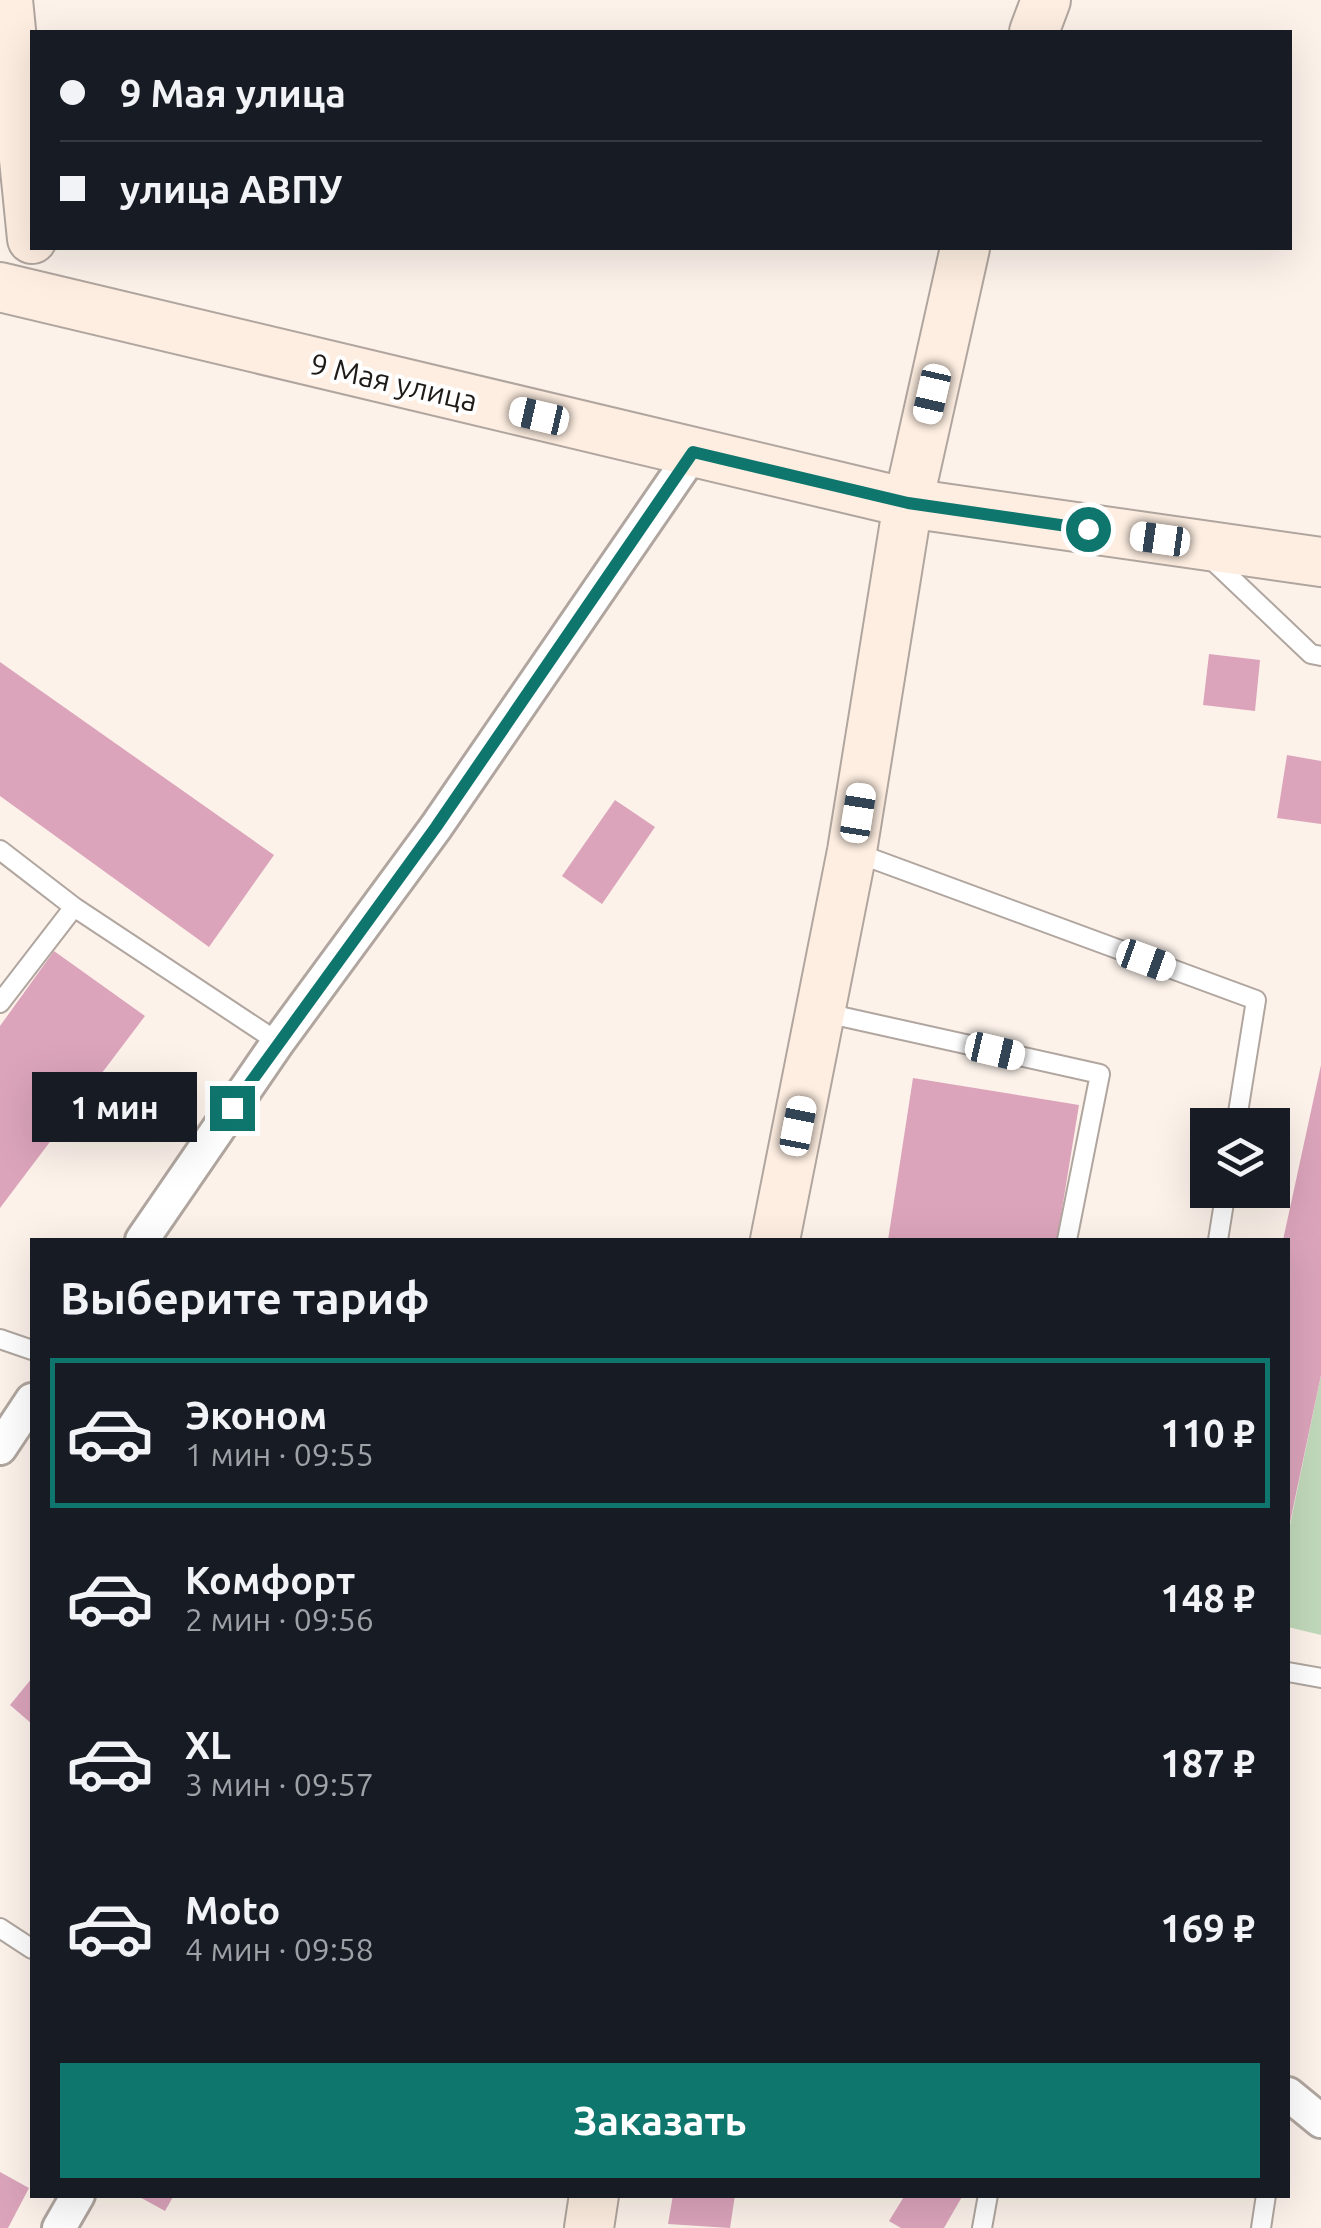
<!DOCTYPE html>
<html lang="ru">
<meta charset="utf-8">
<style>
body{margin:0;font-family:Ubuntu,sans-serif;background:#242831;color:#f1f3f6;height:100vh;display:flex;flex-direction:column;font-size:38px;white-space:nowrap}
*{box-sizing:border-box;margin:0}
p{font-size:32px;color:#9ea1a6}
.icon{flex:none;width:55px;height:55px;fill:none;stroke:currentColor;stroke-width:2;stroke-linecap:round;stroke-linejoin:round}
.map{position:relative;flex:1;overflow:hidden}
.side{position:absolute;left:30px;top:1238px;width:1260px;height:960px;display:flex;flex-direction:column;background:#171b24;border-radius:0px;box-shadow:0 10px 40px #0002}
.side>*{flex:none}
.top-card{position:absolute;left:30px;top:30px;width:1262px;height:220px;border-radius:0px;box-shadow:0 10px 40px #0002;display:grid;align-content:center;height:220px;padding:0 30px;background:#171b24}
.tools{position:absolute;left:1190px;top:1108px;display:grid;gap:20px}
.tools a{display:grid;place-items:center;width:100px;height:100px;border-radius:0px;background:#171b24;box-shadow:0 10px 40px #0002;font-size:50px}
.end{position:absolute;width:45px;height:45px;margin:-22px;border:12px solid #0f766e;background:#fff;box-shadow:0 0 0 5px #fff}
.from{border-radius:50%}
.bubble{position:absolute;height:70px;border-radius:0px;background:#171b24;box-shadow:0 10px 40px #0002;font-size:32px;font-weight:700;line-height:70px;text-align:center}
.car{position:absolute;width:30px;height:60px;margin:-30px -15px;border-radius:12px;box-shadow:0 0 8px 2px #0007;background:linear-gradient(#fff 24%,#345 0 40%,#fff 0 76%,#345 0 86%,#fff 0)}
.top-card b{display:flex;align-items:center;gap:35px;height:95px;font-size:38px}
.top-card b+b{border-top:2px solid #363941}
.top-card i{width:25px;height:25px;background:#f1f3f6}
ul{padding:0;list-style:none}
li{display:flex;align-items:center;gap:30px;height:150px;margin:0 20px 15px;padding:0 10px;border:5px solid transparent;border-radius:0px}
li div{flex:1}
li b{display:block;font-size:38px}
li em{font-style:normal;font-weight:700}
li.active{border-color:#0f766e}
li>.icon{width:90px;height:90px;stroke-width:1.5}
h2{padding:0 30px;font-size:45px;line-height:120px}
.primary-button{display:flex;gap:20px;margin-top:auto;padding:20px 30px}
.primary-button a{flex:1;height:115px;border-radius:0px;background:#0f766e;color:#fff;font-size:40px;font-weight:700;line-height:115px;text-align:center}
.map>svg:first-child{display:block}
</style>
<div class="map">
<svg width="1321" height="2228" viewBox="0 0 1321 2228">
<rect width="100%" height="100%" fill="#fcf2ea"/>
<!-- green -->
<path fill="#c1d9ba" d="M1321 1375V1635L1288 1627V1535Z"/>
<!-- building -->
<path fill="#dba4bb" d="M1209 654 1260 660 1255 711 1203 705Z
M0 662 274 855 209 947 0 796Z
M1287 755 1321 761V824L1277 818Z
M615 800 655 827 602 904 562 876Z
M54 951 145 1016 0 1208V1026Z
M1321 1065V1375L1289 1527 1288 1240H1283Z
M913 1078 1079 1105 1057 1240H888Z
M32 1678V1724L10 1705Z
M0 2172 29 2188 8 2228H0Z
M136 2195H174L165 2211Z
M673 2195H735L730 2228 668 2224Z
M905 2195H963L944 2228H901L889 2221Z"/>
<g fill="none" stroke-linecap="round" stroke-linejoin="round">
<!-- lane casing -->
<g stroke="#b0a69f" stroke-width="22">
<path id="lane" d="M1210 558 1311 654 1321 656
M0 850 74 907 278 1042
M854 852 1256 1000 1236 1125
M0 1003 74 907
M821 1012 1100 1074 1067 1240
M1218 1240 1226 1190
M0 1339 32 1350
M1288 1672 1321 1678
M0 1928 32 1949
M982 2228 988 2195
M1261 2228 1266 2195"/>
</g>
<!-- street casing -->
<g stroke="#b0a69f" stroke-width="38">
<path id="street" d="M142 1240 278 1042 436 827 693 453
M0 1448 32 1400
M1288 2094 1321 2121
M59 2228 78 2195"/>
</g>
<!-- secondary casing -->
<g stroke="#b0a69f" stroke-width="52">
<path id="secondary" d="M8 0 32 239
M1034 32 1046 0
M0 287 908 503 1321 562
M775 1240 852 851 908 503 965 248
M589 2228 594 2195"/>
</g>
<!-- lane -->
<use href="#lane" stroke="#fff" stroke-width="18"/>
<!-- street -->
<use href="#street" stroke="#fff" stroke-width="32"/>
<!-- secondary -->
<use href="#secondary" stroke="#feeee1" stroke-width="48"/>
</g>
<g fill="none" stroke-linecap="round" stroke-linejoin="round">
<!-- route -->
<path stroke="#0f766e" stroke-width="12" d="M232 1108 436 827 693 452 908 503 1088 529"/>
</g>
<g text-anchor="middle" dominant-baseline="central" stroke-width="8" stroke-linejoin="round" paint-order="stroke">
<!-- street labels -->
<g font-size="30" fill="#1e1a17" stroke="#fff">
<text transform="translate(394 382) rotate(13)">9 Мая улица</text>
</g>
</g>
</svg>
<div class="tools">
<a><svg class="icon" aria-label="layers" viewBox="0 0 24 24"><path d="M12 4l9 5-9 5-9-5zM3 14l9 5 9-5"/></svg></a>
</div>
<i class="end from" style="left:1088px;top:529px"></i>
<i class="end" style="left:232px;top:1108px"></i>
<div class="bubble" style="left:32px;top:1072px;width:165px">1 мин</div>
<i class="car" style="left:932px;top:394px;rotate:193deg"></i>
<i class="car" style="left:539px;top:416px;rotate:283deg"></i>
<i class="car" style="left:1160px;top:539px;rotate:278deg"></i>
<i class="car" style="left:858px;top:813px;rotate:9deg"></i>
<i class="car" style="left:1146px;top:960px;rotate:110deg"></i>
<i class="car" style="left:995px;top:1051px;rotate:103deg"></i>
<i class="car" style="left:798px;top:1126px;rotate:11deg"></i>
<div class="top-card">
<b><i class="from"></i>9 Мая улица</b>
<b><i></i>улица АВПУ</b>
</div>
<section class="side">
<h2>Выберите тариф</h2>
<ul>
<li class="active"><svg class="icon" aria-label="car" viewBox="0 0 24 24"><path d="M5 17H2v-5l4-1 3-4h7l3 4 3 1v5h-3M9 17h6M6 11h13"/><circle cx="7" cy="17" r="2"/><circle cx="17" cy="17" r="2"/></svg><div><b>Эконом</b><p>1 мин · 09:55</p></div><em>110 ₽</em></li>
<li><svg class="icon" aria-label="car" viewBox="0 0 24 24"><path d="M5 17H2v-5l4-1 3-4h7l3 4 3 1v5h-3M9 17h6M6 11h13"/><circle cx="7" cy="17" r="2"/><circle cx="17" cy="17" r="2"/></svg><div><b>Комфорт</b><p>2 мин · 09:56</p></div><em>148 ₽</em></li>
<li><svg class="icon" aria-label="car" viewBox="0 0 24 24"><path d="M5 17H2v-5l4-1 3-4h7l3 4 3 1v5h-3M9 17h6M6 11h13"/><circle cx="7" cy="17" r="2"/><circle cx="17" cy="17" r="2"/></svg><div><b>XL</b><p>3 мин · 09:57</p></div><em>187 ₽</em></li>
<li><svg class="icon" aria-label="car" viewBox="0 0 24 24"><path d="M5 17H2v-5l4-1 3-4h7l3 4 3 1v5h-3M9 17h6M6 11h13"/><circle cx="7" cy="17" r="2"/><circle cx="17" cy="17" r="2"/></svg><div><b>Moto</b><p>4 мин · 09:58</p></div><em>169 ₽</em></li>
</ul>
<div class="primary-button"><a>Заказать</a></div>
</section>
</div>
